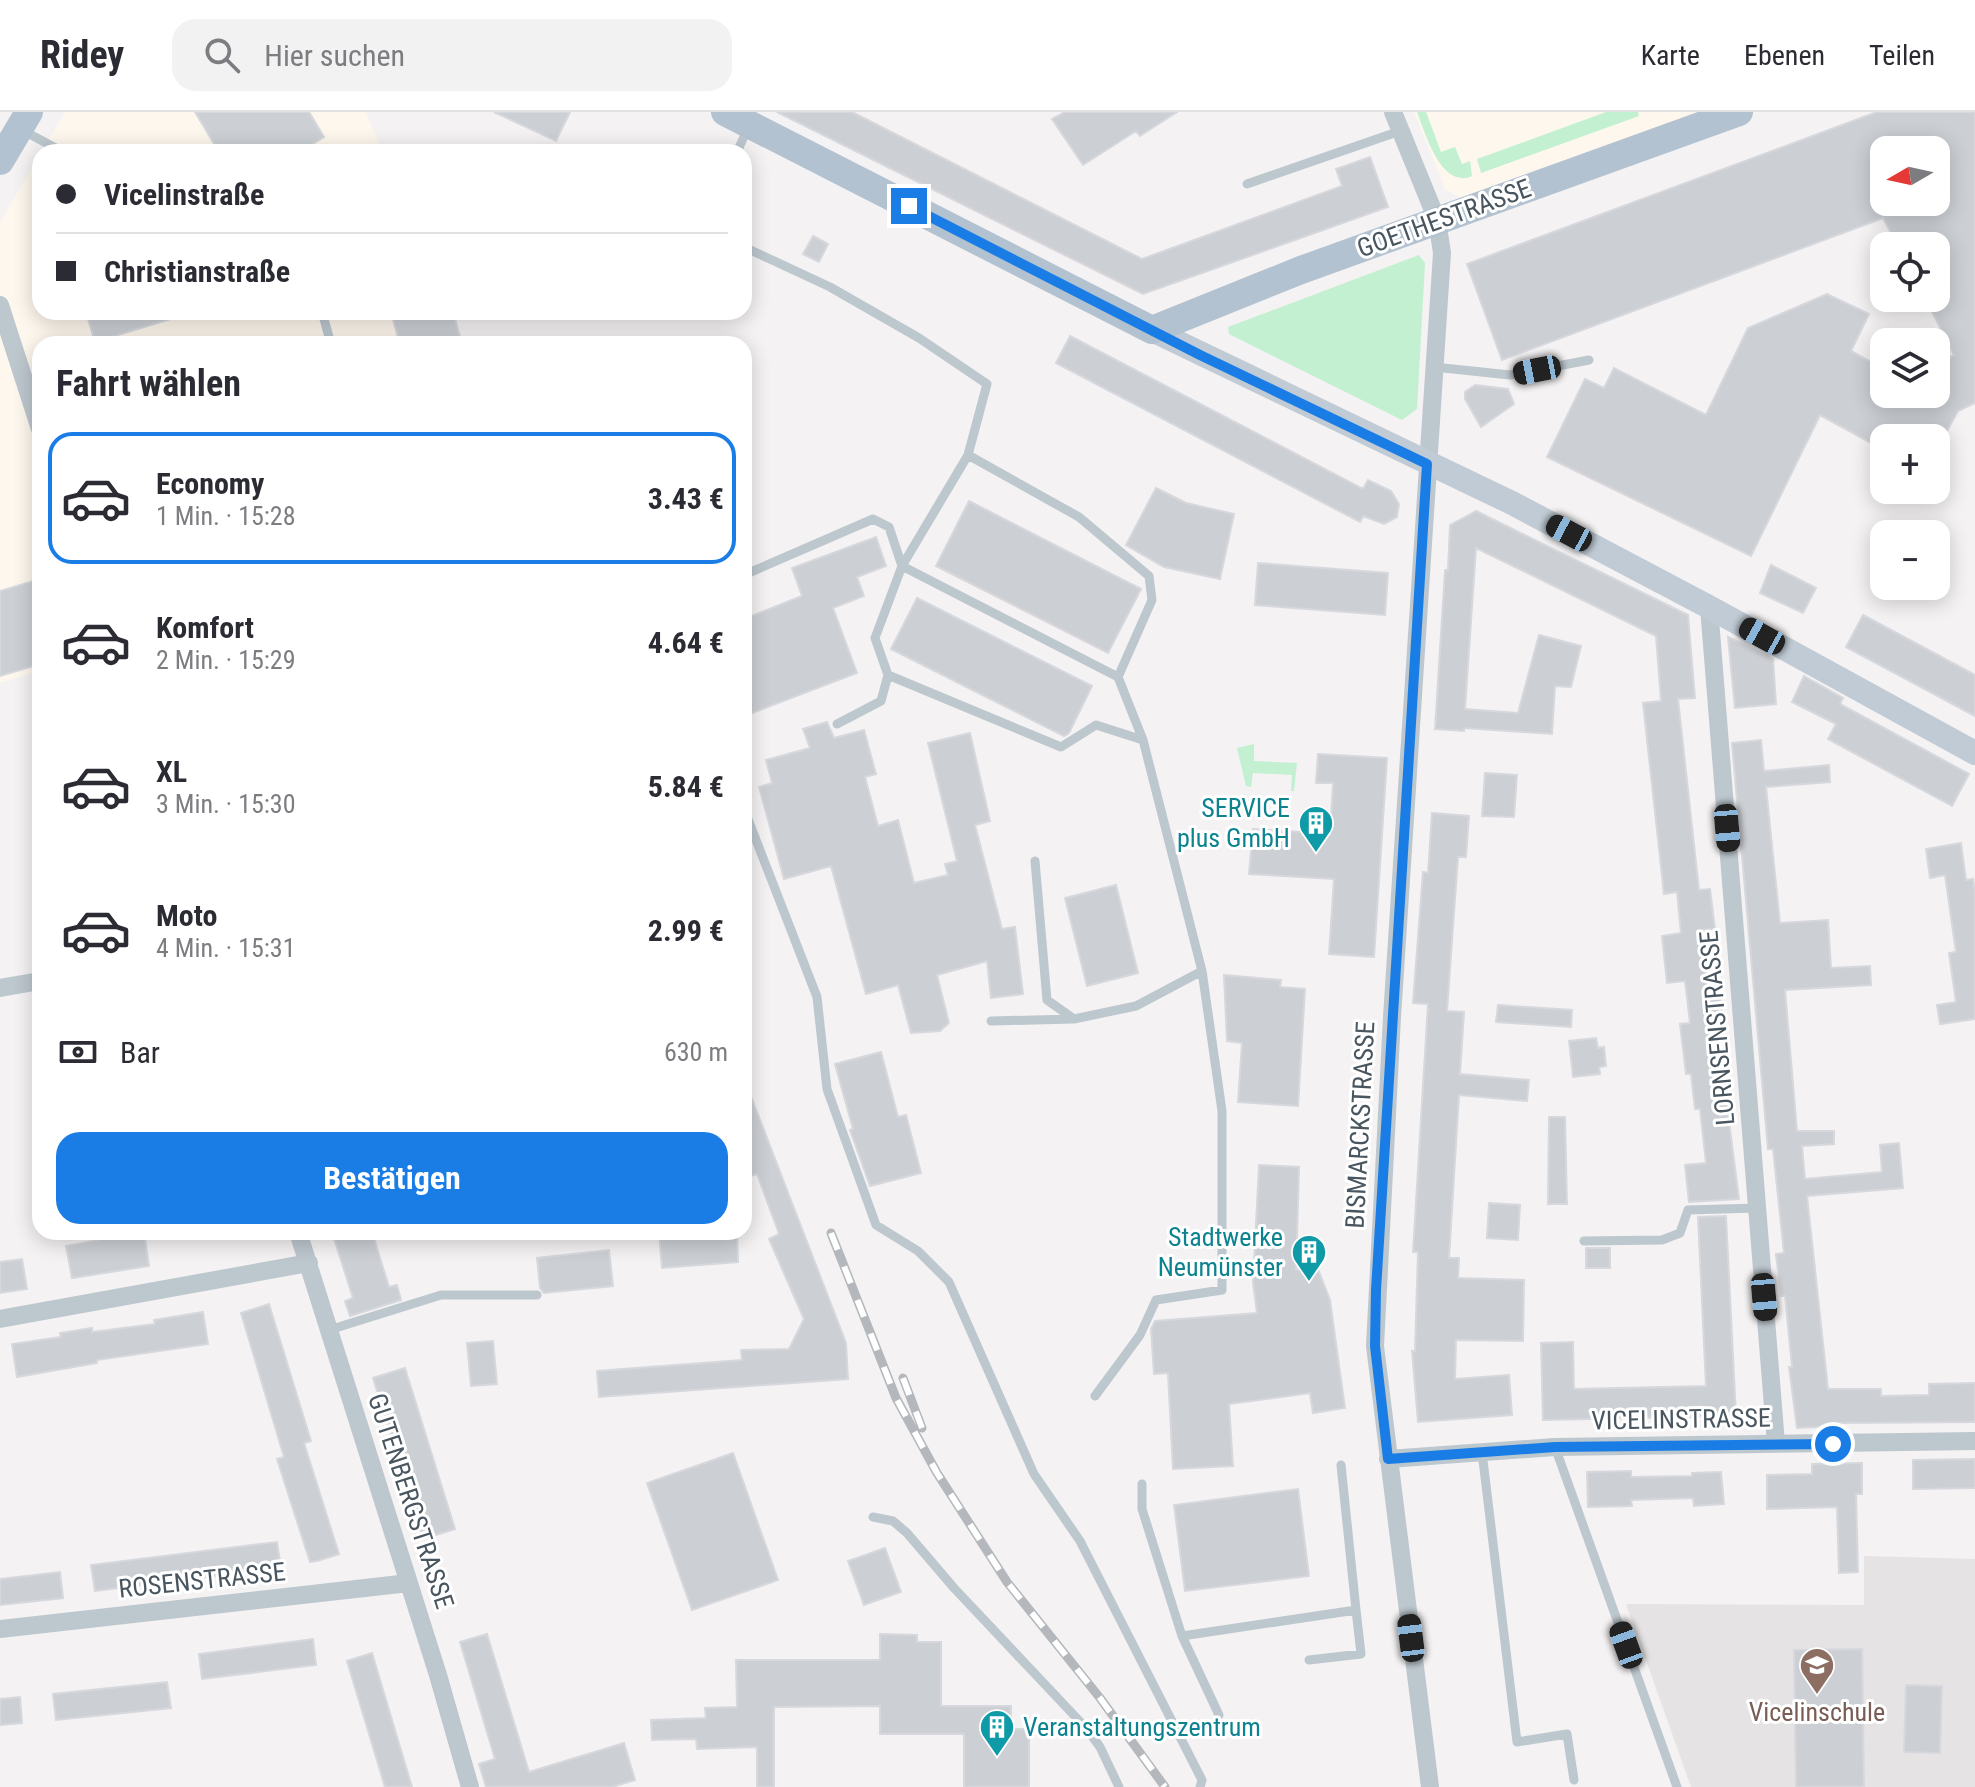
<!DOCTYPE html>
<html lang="de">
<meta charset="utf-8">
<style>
body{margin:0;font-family:"Roboto Condensed",sans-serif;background:#f2f2f3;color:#2b2b33;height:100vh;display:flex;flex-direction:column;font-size:30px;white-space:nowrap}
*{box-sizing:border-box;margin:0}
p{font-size:26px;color:#7c7c81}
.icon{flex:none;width:44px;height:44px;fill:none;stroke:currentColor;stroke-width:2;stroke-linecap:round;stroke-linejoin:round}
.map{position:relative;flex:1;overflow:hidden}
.sheet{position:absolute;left:32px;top:224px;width:720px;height:904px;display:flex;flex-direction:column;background:#fff;border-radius:24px;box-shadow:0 4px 20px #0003}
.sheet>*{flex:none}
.hud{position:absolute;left:32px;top:32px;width:720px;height:176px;border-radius:24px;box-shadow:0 4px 20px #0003;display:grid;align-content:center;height:176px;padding:0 24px;background:#fff}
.needle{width:52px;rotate:261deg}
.fabs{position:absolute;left:1870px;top:24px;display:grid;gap:16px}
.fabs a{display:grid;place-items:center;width:80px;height:80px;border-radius:16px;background:#fff;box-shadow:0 4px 20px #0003;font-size:40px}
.end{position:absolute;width:36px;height:36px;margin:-18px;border:10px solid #1a7de6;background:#fff;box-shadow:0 0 0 4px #fff}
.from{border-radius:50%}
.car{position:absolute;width:24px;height:48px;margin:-24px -12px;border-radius:10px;box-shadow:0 0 6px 2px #0007;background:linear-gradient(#222 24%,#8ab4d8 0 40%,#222 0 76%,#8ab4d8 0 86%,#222 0)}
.hud b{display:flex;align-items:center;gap:28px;height:76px;font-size:30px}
.hud b+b{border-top:2px solid #e1e1e2}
.hud i{width:20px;height:20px;background:#2b2b33}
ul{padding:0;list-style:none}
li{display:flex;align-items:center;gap:24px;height:132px;margin:0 16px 12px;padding:0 8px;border:4px solid transparent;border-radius:24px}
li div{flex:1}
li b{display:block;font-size:30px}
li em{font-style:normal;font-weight:700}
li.active{border-color:#1a7de6}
li>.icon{width:72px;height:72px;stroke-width:1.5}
h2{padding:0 24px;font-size:36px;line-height:96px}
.pay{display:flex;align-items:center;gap:20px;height:88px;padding:0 24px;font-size:30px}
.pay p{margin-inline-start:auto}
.primary-button{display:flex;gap:16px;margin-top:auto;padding:16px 24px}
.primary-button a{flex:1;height:92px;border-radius:24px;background:#1a7de6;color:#fff;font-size:32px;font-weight:700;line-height:92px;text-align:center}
header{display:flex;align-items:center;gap:48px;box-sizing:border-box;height:112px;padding:0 40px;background:#fff;border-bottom:2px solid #e1e1e2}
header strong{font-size:38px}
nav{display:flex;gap:44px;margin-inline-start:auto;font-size:28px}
.search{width:560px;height:72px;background:#f2f2f3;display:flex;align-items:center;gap:20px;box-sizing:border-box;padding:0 28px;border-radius:24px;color:#7c7c81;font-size:30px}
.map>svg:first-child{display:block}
</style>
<header>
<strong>Ridey</strong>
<div class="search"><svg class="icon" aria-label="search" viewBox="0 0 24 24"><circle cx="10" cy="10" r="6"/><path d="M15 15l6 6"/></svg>Hier suchen</div>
<nav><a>Karte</a><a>Ebenen</a><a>Teilen</a></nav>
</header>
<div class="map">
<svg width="1975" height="1675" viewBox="0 0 1975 1675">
<rect width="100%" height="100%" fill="#f4f2f2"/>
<!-- commercial -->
<path fill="#fdf7ed" d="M65 0H366L382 40H41Z
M1414 0H1705L1463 87 1445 77Z
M40 42V200H447L460 232H40V559L0 571V110Z"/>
<!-- education -->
<path fill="#e5e3e4" d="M1864 1444 1975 1447V1675H1691L1626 1492 1864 1493Z"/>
<!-- green -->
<path fill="#c2f0d1" d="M1417 0H1426L1441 40 1455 35 1462 52 1470 49 1472 64C1441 78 1425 20 1417 0Z
M1606 0H1638L1639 4 1481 61 1477 47Z
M1419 143 1425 151 1417 297 1402 308 1229 222 1228 215Z
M1254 632V649L1297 651 1294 679H1291L1292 663 1253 661 1251 675 1246 674 1237 636Z"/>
<!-- building -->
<path fill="#cccfd4" stroke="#d6d8dd" stroke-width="2" fill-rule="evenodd" d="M195 0H309L324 25 300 40H219Z
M494 0H570L556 29Z
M777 0H852L1142 147 1342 74 1336 57 1370 45 1388 95 1143 182Z
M1065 0H1177L1140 24 1136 19 1083 53 1052 7Z
M1877 0H1975V291L1958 299 1943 326H1884V338L1820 303 1751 444 1547 345 1585 267 1604 276 1614 256 1706 303 1748 216 1827 182 1869 202 1851 239 1884 257V282H1936V252L1954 243 1925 186H1936V134H1898L1883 106 1502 248 1467 152ZM1884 38H1936V90H1884Z
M813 124 828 132 819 150 803 142Z
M86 200H179L180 204 95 230Z
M391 200H453L462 232H400Z
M1070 224 1363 377 1368 368 1391 379 1399 392 1397 405 1384 412 1363 404 1360 410 1056 251Z
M1475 273 1508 277 1514 292 1481 315 1465 287V280Z
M1156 376 1186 391 1234 402 1220 467 1164 455 1126 433Z
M969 389 1141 477 1108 541 936 454Z
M1476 399 1688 503 1695 586 1678 587 1699 778 1710 777 1715 817 1704 818 1709 867 1718 866 1723 908 1711 909 1716 959 1726 958 1730 994H1727L1739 1087 1689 1090 1685 1053 1706 1051 1700 997H1695L1691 962H1686L1680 912 1690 911 1685 869 1667 871 1662 824 1681 821 1677 780 1664 782 1643 591 1661 589 1656 524 1476 436 1465 597 1518 601 1539 523 1581 534 1571 575 1555 574 1552 622 1464 616V619L1435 617 1445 458H1448L1450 413Z
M876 425 886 454 857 465 864 484 833 496 857 561 744 604V507L802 484 792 456Z
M1258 451 1388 461 1385 503 1255 493Z
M1771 453 1816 476 1803 501 1760 481Z
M40 467V552L0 564V479Z
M917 486 1092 574 1069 621 1064 624 891 537Z
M1863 503 1975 563V604L1846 535Z
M1728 525 1773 547 1776 592 1735 596Z
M1804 564 1843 586 1840 592 1969 662 1952 694 1828 627 1836 612 1792 590Z
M827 610 834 626 864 618 876 662 865 665 878 714 898 708 914 771 948 763 945 752 957 749 928 631 970 621 990 709 975 713 1002 817 1015 815 1023 882 991 886 987 849 937 863 949 911 940 919 911 921 898 873 866 882 831 754 784 767 759 675 772 671 766 648 810 636 803 617Z
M1761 628 1764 659 1829 653 1830 670 1766 675 1780 811 1828 808 1831 856 1870 854 1871 873 1785 878 1797 1019H1834V1032L1802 1034 1805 1067 1882 1060 1880 1033 1899 1031 1903 1076 1807 1084 1828 1277H1881V1284L1929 1283V1272L1975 1271V1310L1838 1311V1314L1797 1316 1789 1255H1792L1785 1184H1781L1776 1142 1784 1141 1773 1037H1768L1732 631Z
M1318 642 1387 646 1374 845 1329 842 1334 767 1249 762 1253 717 1330 722 1333 671H1316Z
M1485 661 1517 663 1514 705 1482 704Z
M1432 701 1469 704 1466 745H1458L1447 899 1464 900 1460 962 1529 968 1527 989 1459 983 1449 1146H1459L1458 1166 1524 1168 1523 1229 1456 1228 1455 1267 1509 1263 1512 1303 1418 1310 1412 1239H1415L1418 1140H1413L1428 892 1413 891 1423 760 1428 761Z
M1961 731 1966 768 1973 767 1975 782V907L1940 912 1937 893 1956 890 1949 841 1956 840 1945 763 1930 766 1926 737Z
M1116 773 1138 861 1087 874 1065 786Z
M1224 863 1281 868 1280 875 1305 877 1298 994 1238 990 1242 931 1227 929Z
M1498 893 1572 898 1571 915 1496 910Z
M1596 926 1598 936 1604 935 1606 954 1599 955 1600 962 1573 965 1569 929Z
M881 940 898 1005 906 1003 921 1061 870 1074 850 1018 853 1017 835 952Z
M745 969 846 1231 848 1267 599 1285 597 1259 742 1248 741 1238 789 1237 804 1207 769 1127 779 1122 757 1062 744 1066Z
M1549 1005H1565L1567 1092H1548Z
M1259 1053 1299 1055 1296 1158 1316 1152 1330 1188 1345 1296 1313 1301 1310 1281 1229 1292 1233 1354 1173 1357 1168 1261 1154 1262 1151 1217 1155 1209 1257 1201 1253 1171Z
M1489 1091 1520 1093 1518 1128 1487 1126Z
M1726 1104 1736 1304 1543 1308 1541 1231 1573 1230 1574 1277 1706 1274 1698 1105Z
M115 1120H144L149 1154 72 1166 66 1134 115 1125Z
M332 1120H372L389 1175 397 1173 401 1188 350 1204 345 1189 353 1186Z
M659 1120H737L738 1150 662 1156Z
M1586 1136H1610V1156H1586Z
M609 1138 613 1174 544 1181 540 1176 537 1146Z
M22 1147 27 1177 0 1181V1150Z
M269 1192 311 1329 304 1331 339 1442 317 1449 310 1450 277 1347 284 1345 241 1201Z
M203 1200 208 1232 97 1248V1251L17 1265 12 1232 61 1225 60 1221 92 1216V1220L155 1212 154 1208Z
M493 1229 497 1272 471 1274 467 1231Z
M405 1256 455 1417 423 1427 373 1266Z
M733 1341 778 1468 692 1498 647 1371Z
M1975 1347V1376L1913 1377V1348Z
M1862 1351V1382H1856L1858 1460 1839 1461 1837 1395 1767 1397V1363L1812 1362V1352Z
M1631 1359V1365L1692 1364V1361L1721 1360 1724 1392 1694 1394 1693 1386 1631 1388 1632 1394 1588 1395 1587 1360Z
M1298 1377 1309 1464 1185 1479 1174 1393Z
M277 1430 281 1456 95 1479 91 1453Z
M885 1436 901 1480 864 1493 848 1449Z
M60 1460 63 1486 0 1493V1467Z
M487 1522 529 1660 624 1631 635 1668 612 1675H486L479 1652 495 1647 460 1530Z
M880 1522 917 1523V1530H941V1594H1011V1617H1029V1675H964V1622H880V1594L774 1595V1675H757V1635L697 1637 696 1627 652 1628 651 1608 706 1606 705 1596 737 1595 736 1548H880Z
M313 1527 316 1553 202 1567 199 1542Z
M1862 1537 1864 1675H1796L1794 1538Z
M372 1541 412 1675H385L347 1549Z
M167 1570 171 1596 56 1608 53 1582Z
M1906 1573 1942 1574 1940 1641 1904 1640Z
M20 1585 22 1611 0 1613V1587Z"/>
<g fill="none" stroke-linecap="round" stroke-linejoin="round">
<!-- lane -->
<path stroke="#bdc7ce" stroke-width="9" d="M22 18 63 40
M737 40 748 16
M1247 72 1400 19
M744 135 830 175 919 226 987 272 968 343 902 454 1118 565 1143 628
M322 200 331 232
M1434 255 1510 263 1589 248
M968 343 1079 405 1149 464 1152 488 1118 565
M744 463 873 407 889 415 902 454 875 526 888 563 1061 635 1096 613 1143 628 1202 859
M837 612 881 589 888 563
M744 697 817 885 827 977 876 1113 918 1139 949 1170 1034 1362 1080 1429 1202 1668 1200 1675
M1035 749 1047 888 1074 907
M991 909 1074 907 1136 894 1202 859 1222 999V1178L1156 1188 1140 1223 1095 1284
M1584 1129 1662 1128 1680 1121 1688 1098 1757 1096
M329 1218 441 1183H537
M1555 1335 1677 1675
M1482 1340 1517 1630 1567 1622 1574 1668
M1142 1372V1397L1182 1524 1356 1498 1341 1353
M873 1405 893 1409 907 1421 954 1476 1086 1616 1100 1635 1119 1675
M1182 1524 1219 1603
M1309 1548 1361 1542 1356 1498"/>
<!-- street -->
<path stroke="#bdc7ce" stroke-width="18" d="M1393 0 1437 108 1442 141 1392 905 1375 1234 1430 1675
M0 193 40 317
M1709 495 1776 1332
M0 876 40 869
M298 1120 438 1563 470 1675
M0 1207 309 1151
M1388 1347 1555 1335 1975 1329
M0 1517 409 1471"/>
<!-- secondary -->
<path stroke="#c0cbd5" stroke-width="24" d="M1152 218 1512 391 1709 495 1975 641"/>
<!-- primary -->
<path stroke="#b2c2d0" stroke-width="28" d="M725 0 1152 218 1301 158 1739 0
M0 49 29 0"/>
<!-- rail casing -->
<g stroke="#b4b7bc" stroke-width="9">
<path id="rail" d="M831 1121 896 1286 937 1361 1007 1470 1100 1586 1165 1675
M903 1266 922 1316"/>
</g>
<!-- rail -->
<use href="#rail" stroke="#fff" stroke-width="6" stroke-dasharray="18" stroke-linecap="butt"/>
</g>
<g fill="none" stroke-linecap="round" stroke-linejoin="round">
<!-- route -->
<path stroke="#1a7de6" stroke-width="10" d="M909 94 1200 243 1427 352 1376 1178 1375 1234 1388 1347 1555 1335 1833 1332"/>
</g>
<!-- icons -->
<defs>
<g id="building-pin" transform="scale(1.8)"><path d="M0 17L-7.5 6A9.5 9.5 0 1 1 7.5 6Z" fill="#0f9aa8" stroke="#fff"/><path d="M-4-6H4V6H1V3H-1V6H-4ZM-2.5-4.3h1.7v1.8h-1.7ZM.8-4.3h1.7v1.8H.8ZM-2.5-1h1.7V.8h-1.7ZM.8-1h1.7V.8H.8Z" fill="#fff"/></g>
<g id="school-pin" transform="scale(1.8)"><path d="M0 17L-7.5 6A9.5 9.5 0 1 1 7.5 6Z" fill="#8d6e63" stroke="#fff"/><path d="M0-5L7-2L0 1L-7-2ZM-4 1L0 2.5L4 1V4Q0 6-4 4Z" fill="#fff"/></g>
</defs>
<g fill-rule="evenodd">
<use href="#building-pin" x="1316" y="711"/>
<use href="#building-pin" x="1309" y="1140"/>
<use href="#school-pin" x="1817" y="1553"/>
<use href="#building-pin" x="997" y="1615"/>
</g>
<g text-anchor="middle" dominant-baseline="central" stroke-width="6" stroke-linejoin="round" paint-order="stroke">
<!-- street labels -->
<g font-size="26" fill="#49565f" stroke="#fff">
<text transform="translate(1444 106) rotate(-20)">GOETHESTRASSE</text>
<text transform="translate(1717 916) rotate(-95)">LORNSENSTRASSE</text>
<text transform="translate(1360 1013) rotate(-87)">BISMARCKSTRASSE</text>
<text transform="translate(1681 1307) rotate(-1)">VICELINSTRASSE</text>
<text transform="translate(411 1389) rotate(72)">GUTENBERGSTRASSE</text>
<text transform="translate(202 1468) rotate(-6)">ROSENSTRASSE</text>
</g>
<!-- culture labels -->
<g font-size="26" fill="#0d838f" stroke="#fff" text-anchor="end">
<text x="1290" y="696">SERVICE<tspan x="1290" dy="30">plus GmbH</tspan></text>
<text x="1283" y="1125">Stadtwerke<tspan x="1283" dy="30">Neumünster</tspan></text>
<text x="1023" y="1615" text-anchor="start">Veranstaltungszentrum</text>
</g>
<!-- education labels -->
<g font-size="26" fill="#785e54" stroke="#fff">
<text x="1817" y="1600">Vicelinschule</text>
</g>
</g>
</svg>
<div class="fabs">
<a><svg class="needle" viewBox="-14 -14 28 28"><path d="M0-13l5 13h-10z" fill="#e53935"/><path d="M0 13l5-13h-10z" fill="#7c7c81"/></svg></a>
<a><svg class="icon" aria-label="locate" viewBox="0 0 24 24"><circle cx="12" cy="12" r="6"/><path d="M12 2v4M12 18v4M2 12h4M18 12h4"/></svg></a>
<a><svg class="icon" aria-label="layers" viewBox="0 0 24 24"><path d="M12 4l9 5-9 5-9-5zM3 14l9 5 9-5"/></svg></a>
<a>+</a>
<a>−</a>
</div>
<i class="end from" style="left:1833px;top:1332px"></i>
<i class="end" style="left:909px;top:94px"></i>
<i class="car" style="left:1537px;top:258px;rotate:259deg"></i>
<i class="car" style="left:1569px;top:421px;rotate:298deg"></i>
<i class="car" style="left:1762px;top:524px;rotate:299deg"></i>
<i class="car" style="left:1727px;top:716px;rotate:175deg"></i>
<i class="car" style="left:1764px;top:1185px;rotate:175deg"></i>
<i class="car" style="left:1411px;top:1526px;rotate:353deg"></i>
<i class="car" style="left:1626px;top:1533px;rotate:340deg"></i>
<div class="hud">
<b><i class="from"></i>Vicelinstraße</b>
<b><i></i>Christianstraße</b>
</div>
<section class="sheet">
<h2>Fahrt wählen</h2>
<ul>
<li class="active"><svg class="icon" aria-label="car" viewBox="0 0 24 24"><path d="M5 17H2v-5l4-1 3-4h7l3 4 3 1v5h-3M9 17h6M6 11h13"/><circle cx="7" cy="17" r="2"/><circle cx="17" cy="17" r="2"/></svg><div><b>Economy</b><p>1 Min. · 15:28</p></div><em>3.43 €</em></li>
<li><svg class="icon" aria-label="car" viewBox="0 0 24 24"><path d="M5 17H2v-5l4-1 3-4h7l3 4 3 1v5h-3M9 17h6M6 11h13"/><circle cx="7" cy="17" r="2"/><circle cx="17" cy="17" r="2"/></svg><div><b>Komfort</b><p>2 Min. · 15:29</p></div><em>4.64 €</em></li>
<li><svg class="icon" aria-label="car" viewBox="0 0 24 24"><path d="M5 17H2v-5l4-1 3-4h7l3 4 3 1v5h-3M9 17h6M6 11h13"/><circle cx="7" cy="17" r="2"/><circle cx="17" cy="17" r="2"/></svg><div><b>XL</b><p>3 Min. · 15:30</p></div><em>5.84 €</em></li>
<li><svg class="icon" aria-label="car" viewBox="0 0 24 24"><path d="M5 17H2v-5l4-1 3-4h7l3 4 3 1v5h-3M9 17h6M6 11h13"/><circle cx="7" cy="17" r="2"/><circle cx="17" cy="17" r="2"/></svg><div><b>Moto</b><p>4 Min. · 15:31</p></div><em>2.99 €</em></li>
</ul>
<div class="pay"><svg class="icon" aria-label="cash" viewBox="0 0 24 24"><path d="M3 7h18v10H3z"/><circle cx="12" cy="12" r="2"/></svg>Bar<p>630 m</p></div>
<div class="primary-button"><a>Bestätigen</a></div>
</section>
</div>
